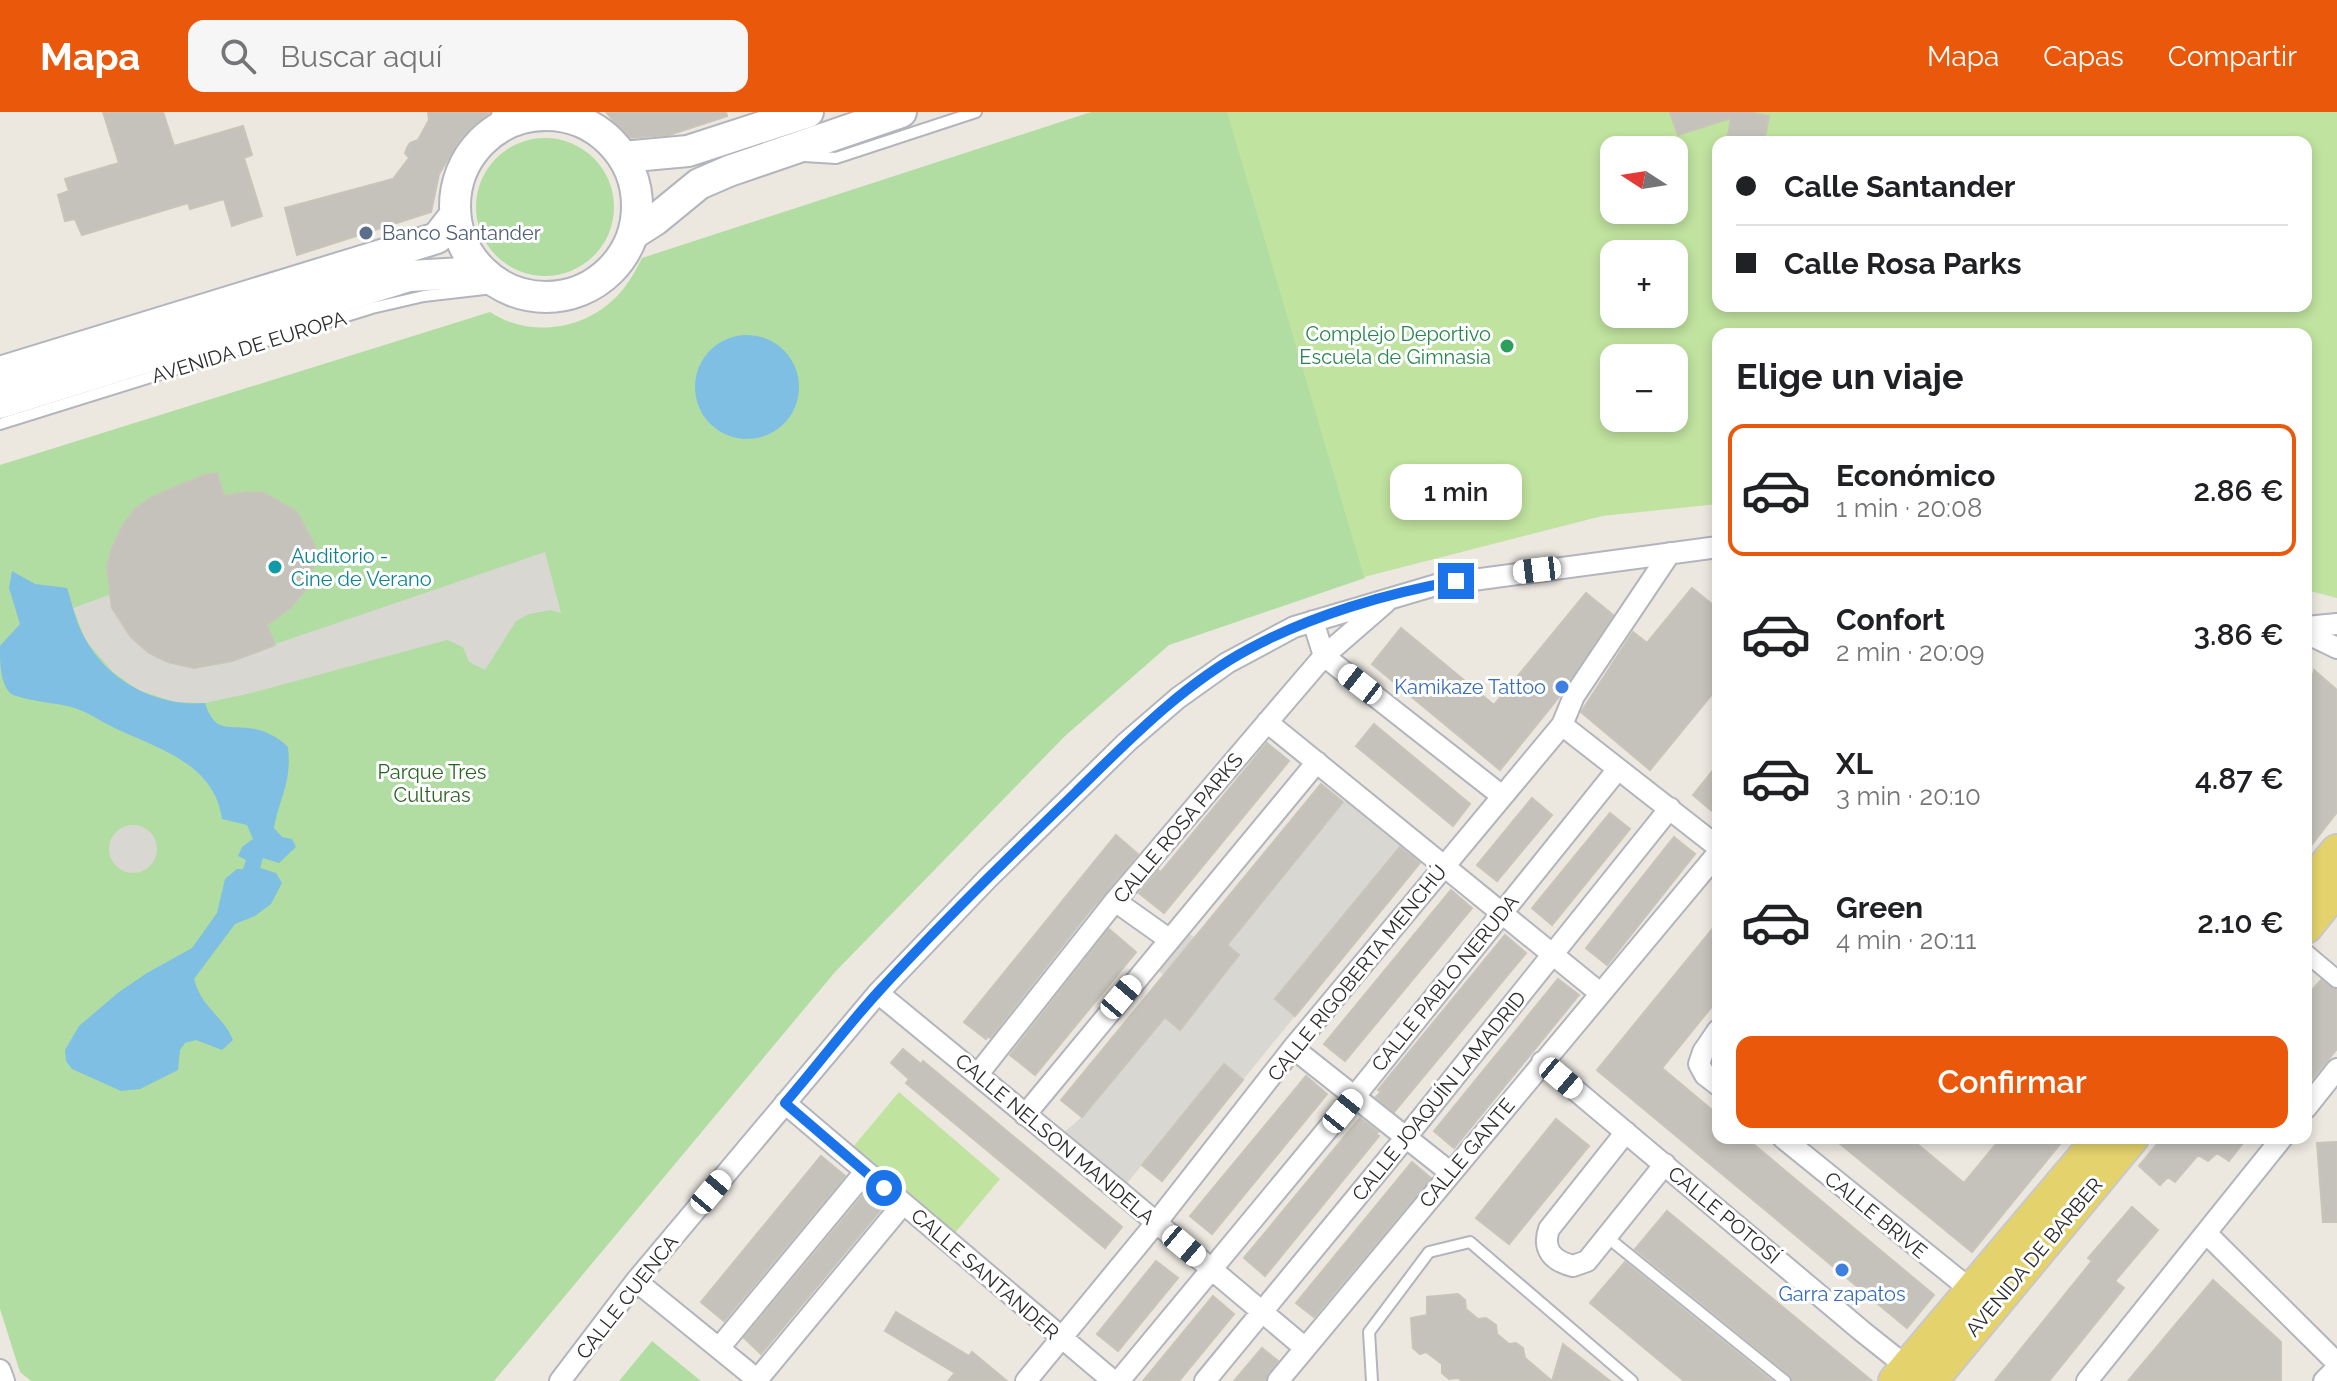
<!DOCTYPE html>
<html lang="es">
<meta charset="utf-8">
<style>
body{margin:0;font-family:Raleway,sans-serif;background:#f6f6f6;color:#202124;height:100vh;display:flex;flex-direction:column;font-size:30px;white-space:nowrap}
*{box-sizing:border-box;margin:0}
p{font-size:26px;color:#757577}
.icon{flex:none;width:44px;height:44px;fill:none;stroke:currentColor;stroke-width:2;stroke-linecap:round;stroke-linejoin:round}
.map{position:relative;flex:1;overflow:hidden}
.side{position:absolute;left:1712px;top:216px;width:600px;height:816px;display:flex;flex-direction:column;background:#fff;border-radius:16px;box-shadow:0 4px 12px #0003}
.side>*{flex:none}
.banner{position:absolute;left:1712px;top:24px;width:600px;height:176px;border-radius:16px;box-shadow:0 4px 12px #0003;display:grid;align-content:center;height:176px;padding:0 24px;background:#fff}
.needle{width:52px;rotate:282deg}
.fabs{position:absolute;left:1600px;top:24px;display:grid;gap:16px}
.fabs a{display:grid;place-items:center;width:88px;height:88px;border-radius:16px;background:#fff;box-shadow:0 4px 12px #0003;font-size:40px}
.end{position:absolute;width:36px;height:36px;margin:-18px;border:10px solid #1a73e8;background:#fff;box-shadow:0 0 0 4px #fff}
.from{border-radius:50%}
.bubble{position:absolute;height:56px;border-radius:16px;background:#fff;box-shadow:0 4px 12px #0003;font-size:26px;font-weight:600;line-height:56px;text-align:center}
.car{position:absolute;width:24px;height:48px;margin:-24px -12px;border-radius:10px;box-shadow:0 0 6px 2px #0007;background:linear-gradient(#fff 24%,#345 0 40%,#fff 0 76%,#345 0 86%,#fff 0)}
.banner b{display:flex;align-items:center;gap:28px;height:76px;font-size:30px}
.banner b+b{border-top:2px solid #e0e0e0}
.banner i{width:20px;height:20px;background:#202124}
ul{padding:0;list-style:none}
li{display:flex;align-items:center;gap:24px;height:132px;margin:0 16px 12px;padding:0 8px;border:4px solid transparent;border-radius:16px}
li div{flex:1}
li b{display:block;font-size:30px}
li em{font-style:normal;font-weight:600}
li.selected{border-color:#ea580c}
li>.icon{width:72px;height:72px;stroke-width:1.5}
h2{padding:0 24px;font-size:36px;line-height:96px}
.button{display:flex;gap:16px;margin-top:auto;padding:16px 24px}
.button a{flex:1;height:92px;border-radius:16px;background:#ea580c;color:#fff;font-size:32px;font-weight:600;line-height:92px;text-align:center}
header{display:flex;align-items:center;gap:48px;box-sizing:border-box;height:112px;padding:0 40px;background:#ea580c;color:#fff}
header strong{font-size:38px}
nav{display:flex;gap:44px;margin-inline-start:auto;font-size:28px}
.search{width:560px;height:72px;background:#f6f6f6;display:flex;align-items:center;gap:20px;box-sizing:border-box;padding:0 28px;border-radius:16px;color:#757577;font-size:30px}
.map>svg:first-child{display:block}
</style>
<header>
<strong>Mapa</strong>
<div class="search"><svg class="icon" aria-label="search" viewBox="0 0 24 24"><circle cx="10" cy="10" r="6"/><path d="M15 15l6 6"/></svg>Buscar aquí</div>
<nav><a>Mapa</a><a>Capas</a><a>Compartir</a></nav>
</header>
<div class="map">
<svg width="2337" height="1269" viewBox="0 0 2337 1269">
<rect width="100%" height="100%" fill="#ece8e0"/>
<!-- green -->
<path fill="#b1dda2" d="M1091 0H1228L1365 466 1169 533 1065 624 835 860 494 1269H31L20 1260 0 1197V353L490 200C528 225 580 219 613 188 626 176 634 162 642 146Z
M476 95a69 69 0 1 1 138 0a69 69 0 1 1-138 0Z
M652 1229 701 1269H619Z"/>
<!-- pitch -->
<path fill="#c0e39f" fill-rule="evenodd" d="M1227 0H2337V486L2306 478V222H1718V392L1602 404 1364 465ZM1718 30H2306V194H1718ZM1614 38H1674V98H1614ZM1614 142H1674V202H1614ZM1614 246H1674V306H1614Z
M899 980 1000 1067 954 1122 853 1035Z"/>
<!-- plaza -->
<path fill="#d9d7d2" d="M545 440 561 501 551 498 529 502 516 509 485 558 469 550 463 535 447 528 251 581 205 591 175 590 138 578 113 560 86 529 73 496 109 483 112 496 131 525 149 541 168 550 194 556 230 549 249 541Z
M1353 679 1409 724 1275 887 1295 904 1251 958 1243 968 1224 952 1120 1080 1055 1028 1082 1005 1185 881 1159 859 1190 822 1218 843Z
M109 737a24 24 0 1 1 48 0a24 24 0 1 1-48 0Z"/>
<!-- water -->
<path fill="#7ebfe3" d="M695 275a52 52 0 1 1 104 0a52 52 0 1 1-104 0Z
M12 459 35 472 67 476C73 494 76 512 86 528 109 570 158 595 205 591 215 623 229 612 255 617 268 620 279 626 288 635 292 670 280 684 274 716L282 725 292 727 296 735 279 751 263 746 260 756 276 761 282 771 271 792 255 804 235 812 194 867C202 897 222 902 233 928L222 938 196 928 185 931 180 938 178 958 140 977 121 979 72 957 66 949 65 938 79 914 119 880 147 861 192 836 217 801 225 767 237 757H243L246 748 238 744 242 735 253 727 247 713 222 707C215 654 163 638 121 619 104 612 88 599 71 595 57 591 19 588 10 581 0 570 0 550 0 534L20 512 9 476Z"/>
<!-- building -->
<path fill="#c5c2bb" stroke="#c8c4b9" stroke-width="2" d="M103 0H163L174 34 243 14 252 43 244 46 262 104 232 114 224 87 190 97 188 91 82 123 75 107 65 109 58 83 69 79 65 67 119 51Z
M428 0H490L461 26 439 62 431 100 297 143 285 96 393 67 409 46 405 41 407 36 410 31 418 28 429 8Z
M606 0H726L727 4 669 23 628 26Z
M1670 0H1748L1769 4 1764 30H1727L1731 6 1678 23Z
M217 361 224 384 246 380 264 381 297 400 315 434V448L308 475 290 496 267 513 275 533 232 549 194 556 168 550 149 541 131 525 112 496 107 454 112 436 123 413 135 397 152 385 204 363Z
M1692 476 1718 497V575L1650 658 1581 600 1633 520 1647 531Z
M1586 481 1613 503 1559 585 1500 658 1372 552 1401 516 1494 593Z
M2314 558 2337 578V700L2306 740V592Z
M1374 612 1470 692 1453 714 1356 634Z
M1267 631 1289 649 1164 801 1139 781 1158 758 1161 760Z
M1718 652V704L1693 683Z
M1321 672 1343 690 1227 833 1239 843 1180 918 1165 905 1082 1005 1061 988Z
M1532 686 1552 703 1497 769 1477 753Z
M1610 701 1630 717 1552 813 1532 796Z
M1116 723 1138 742 1089 800 990 926 988 924 986 927 964 910Z
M1674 725 1695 742 1607 853 1586 836Z
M1400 735 1420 751 1295 904 1275 887Z
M1451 778 1472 796 1345 949 1324 932Z
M1718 810V887L1662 956 1718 1003V1026H1746L1934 1183 1907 1216 1597 958Z
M1109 817 1136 840 1035 963 1010 943Z
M1505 823 1526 841 1394 1000 1376 985 1381 980 1378 978Z
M1558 867 1579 883 1454 1036 1434 1019Z
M2321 868 2337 878V937L2306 974V885Z
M903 937 921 952 923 949 1122 1115 1105 1136 906 971 909 967 891 951Z
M1224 952 1243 968 1162 1069 1142 1053Z
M1306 964 1327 982 1212 1122 1190 1104Z
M1360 1006 1378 1020 1376 1022 1379 1024 1265 1164 1244 1146Z
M1556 1007 1589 1034 1509 1132 1476 1106Z
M1833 1026H1910L1964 1071 2001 1026H2065L1972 1140Z
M2162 1026H2247L2229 1049 2217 1041 2208 1049 2198 1043 2175 1070 2168 1065 2160 1073 2139 1054Z
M2337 1030V1110H2323L2317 1031Z
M821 1044 845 1064 724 1209 701 1190Z
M1412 1050 1431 1066 1314 1205 1296 1191Z
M865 1081 883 1095 761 1242 744 1226Z
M2132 1095 2158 1118 2115 1169 2124 1176 2049 1269H1995L2092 1149 2088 1146Z
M1667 1099 1872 1269H1793L1790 1263 1635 1137Z
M1156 1149 1178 1166 1118 1239 1097 1222Z
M1625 1150 1772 1269H1684L1590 1191Z
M2213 1168 2281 1230V1269H2128Z
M1458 1182 1465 1188 1466 1197 1478 1207 1486 1206 1496 1213 1497 1222 1509 1232 1516 1231 1523 1236 1525 1246 1552 1269 1563 1232 1610 1269H1462L1458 1266 1449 1267 1442 1261V1252L1426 1240 1420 1242 1413 1236 1411 1206 1427 1203V1185Z
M1213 1184 1234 1202 1179 1269H1143Z
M896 1200 969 1244 972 1240 1007 1269H948L955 1261 885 1219Z
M1262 1236 1278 1249 1268 1261 1265 1269H1234Z"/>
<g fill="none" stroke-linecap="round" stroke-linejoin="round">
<!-- service casing -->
<g stroke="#b3b5be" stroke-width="14">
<path id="service" d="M804 44 836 46 976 0
M0 312 372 196 424 184 502 175
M1607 1125 1785 1269
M1372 1269 1369 1220 1429 1140 1470 1130 1632 1269"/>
</g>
<!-- pedestrian casing -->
<g stroke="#b3b5be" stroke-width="20">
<path id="pedestrian" d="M2306 841 2337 867"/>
</g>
<!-- minor casing -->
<g stroke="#b3b5be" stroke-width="24">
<path id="minor" d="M543 0 545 2
M499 15 503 0
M1313 509 1324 544 1502 684
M2306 515 2337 512
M2306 521 2337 536
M1267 610 1600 881
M1562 613 1718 735
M1115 789 1170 828
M878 881 1120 1080 1305 1236
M1718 918 1703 940 1699 952 1705 963 1718 973
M1293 936 1451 1061
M1542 950 1863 1220 1907 1255 1915 1258
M978 962 1115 789 1288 586 1324 544 1385 491
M785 991 1113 1269
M2306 996 2337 957
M1025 1003 1317 650
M1626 1020 1549 1117C1542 1138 1553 1149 1573 1154L1587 1149 1665 1052
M1783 1026 1971 1178
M2206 1121 2337 1251
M636 1169 759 1269
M719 1236 865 1060
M0 1258 4 1269
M757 1268 903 1092
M560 1269 636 1169 878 881 988 766 1127 630 1178 586 1227 551 1294 515 1436 473 1718 435
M1026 1269 1156 1111 1293 936 1562 613 1574 584 1670 441
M1119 1269 1355 984 1618 657
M1205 1269 1407 1024 1670 696
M1278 1269 1718 741
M2087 1269 2282 1026
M2324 1269 2337 1256"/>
</g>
<!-- secondary casing -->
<g stroke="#b3b5be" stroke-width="34">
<path id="secondary" d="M455 94a91 91 0 1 1 182 0a91 91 0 1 1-182 0Z
M623 45 688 39 808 0
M633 122 655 108 699 72 729 59 901 0
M0 260 437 126 455 103
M0 291 409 164 482 160"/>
</g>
<!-- primary casing -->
<g stroke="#c8c8c8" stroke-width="36">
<path id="primary" d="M2306 777 2337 739
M2306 815 2337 776
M1895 1269 2100 1026
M1931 1269 2132 1026"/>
</g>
<!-- service -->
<use href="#service" stroke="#fff" stroke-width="10"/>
<!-- pedestrian -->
<use href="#pedestrian" stroke="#fff" stroke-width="16"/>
<!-- minor -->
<use href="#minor" stroke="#fff" stroke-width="20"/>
<!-- secondary -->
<use href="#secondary" stroke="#fff" stroke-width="30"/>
<!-- primary -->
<use href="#primary" stroke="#e4d36d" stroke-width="32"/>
</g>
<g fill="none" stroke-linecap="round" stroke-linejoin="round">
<!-- route -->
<path stroke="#1a73e8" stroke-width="10" d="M884 1076 785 991C817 954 846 915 879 879 942 810 1009 745 1076 680 1128 629 1183 572 1249 537 1310 504 1387 481 1456 469"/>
</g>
<!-- markers -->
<circle fill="#5c6f8a" stroke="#fff" stroke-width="3" cx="366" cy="121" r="8"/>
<circle fill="#2e9e5b" stroke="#fff" stroke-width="3" cx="1507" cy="234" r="8"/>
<circle fill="#0f9aa8" stroke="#fff" stroke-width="3" cx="275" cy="455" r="8"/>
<g fill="#3f7fe0" stroke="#fff" stroke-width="3">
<circle cx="1562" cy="575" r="8"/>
<circle cx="1842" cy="1158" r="8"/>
</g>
<g text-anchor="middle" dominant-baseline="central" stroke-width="6" stroke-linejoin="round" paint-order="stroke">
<!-- service labels -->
<g font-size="20" fill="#4e5e75" stroke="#fff" text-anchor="start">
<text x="382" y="121">Banco Santander</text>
</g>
<!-- leisure labels -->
<g font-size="20" fill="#27864d" stroke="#fff" text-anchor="end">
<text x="1491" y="222">Complejo Deportivo<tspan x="1491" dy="23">Escuela de Gimnasia</tspan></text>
</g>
<!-- street labels -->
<g font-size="20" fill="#2c2c2c" stroke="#fff">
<text transform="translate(249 235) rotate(-17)">AVENIDA DE EUROPA</text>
<text transform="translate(1178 716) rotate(-50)">CALLE ROSA PARKS</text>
<text transform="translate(1357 861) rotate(-51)">CALLE RIGOBERTA MENCHÚ</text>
<text transform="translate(1445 871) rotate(-51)">CALLE PABLO NERUDA</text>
<text transform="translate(1439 984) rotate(-51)">CALLE JOAQUÍN LAMADRID</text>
<text transform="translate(1055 1027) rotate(40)">CALLE NELSON MANDELA</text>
<text transform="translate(1467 1041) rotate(-50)">CALLE GANTE</text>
<text transform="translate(1724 1103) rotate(40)">CALLE POTOSÍ</text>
<text transform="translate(1876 1103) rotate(39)">CALLE BRIVE</text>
<text transform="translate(2034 1145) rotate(-50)">AVENIDA DE BARBER</text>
<text transform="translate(985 1162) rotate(41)">CALLE SANTANDER</text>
<text transform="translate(627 1185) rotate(-52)">CALLE CUENCA</text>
</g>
<!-- culture labels -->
<g font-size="20" fill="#0d838f" stroke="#fff" text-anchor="start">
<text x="291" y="444">Auditorio -<tspan x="291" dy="23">Cine de Verano</tspan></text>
</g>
<!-- shop labels -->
<g font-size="20" fill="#366cbe" stroke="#fff" text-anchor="end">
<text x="1546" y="575">Kamikaze Tattoo</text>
<text x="1842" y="1182" text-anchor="middle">Garra zapatos</text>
</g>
<!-- park labels -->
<g font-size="20" fill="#296322" stroke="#fff">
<text x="432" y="660">Parque Tres<tspan x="432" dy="23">Culturas</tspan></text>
</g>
</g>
</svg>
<div class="fabs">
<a><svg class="needle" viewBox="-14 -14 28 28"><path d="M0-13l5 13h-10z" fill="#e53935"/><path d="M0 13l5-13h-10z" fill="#757577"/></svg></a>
<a>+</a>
<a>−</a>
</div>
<i class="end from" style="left:884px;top:1076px"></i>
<i class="end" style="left:1456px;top:469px"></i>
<div class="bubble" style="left:1390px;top:352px;width:132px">1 min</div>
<i class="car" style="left:1537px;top:458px;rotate:263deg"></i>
<i class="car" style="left:1360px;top:572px;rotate:308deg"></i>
<i class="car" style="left:1121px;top:885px;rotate:40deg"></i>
<i class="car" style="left:1561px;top:966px;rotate:130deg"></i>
<i class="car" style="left:1343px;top:999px;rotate:39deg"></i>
<i class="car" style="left:711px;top:1080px;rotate:40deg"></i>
<i class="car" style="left:1184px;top:1134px;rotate:130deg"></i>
<div class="banner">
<b><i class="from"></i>Calle Santander</b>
<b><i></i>Calle Rosa Parks</b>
</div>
<section class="side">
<h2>Elige un viaje</h2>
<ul>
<li class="selected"><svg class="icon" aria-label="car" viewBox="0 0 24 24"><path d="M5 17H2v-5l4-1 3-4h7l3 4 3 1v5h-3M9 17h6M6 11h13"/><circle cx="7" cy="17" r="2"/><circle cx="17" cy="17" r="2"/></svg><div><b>Económico</b><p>1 min · 20:08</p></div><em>2.86 €</em></li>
<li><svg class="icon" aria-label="car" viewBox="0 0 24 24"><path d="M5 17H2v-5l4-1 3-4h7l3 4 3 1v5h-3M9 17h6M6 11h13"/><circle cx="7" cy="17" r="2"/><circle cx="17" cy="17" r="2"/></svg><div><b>Confort</b><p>2 min · 20:09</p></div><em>3.86 €</em></li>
<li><svg class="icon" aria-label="car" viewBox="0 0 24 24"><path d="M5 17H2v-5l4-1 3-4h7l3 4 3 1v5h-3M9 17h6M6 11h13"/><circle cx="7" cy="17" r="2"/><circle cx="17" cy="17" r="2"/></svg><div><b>XL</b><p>3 min · 20:10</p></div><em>4.87 €</em></li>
<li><svg class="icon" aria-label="car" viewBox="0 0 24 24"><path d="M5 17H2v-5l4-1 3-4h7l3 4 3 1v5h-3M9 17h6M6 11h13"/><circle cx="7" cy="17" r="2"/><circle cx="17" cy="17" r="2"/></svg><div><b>Green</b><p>4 min · 20:11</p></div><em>2.10 €</em></li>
</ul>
<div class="button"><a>Confirmar</a></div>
</section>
</div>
